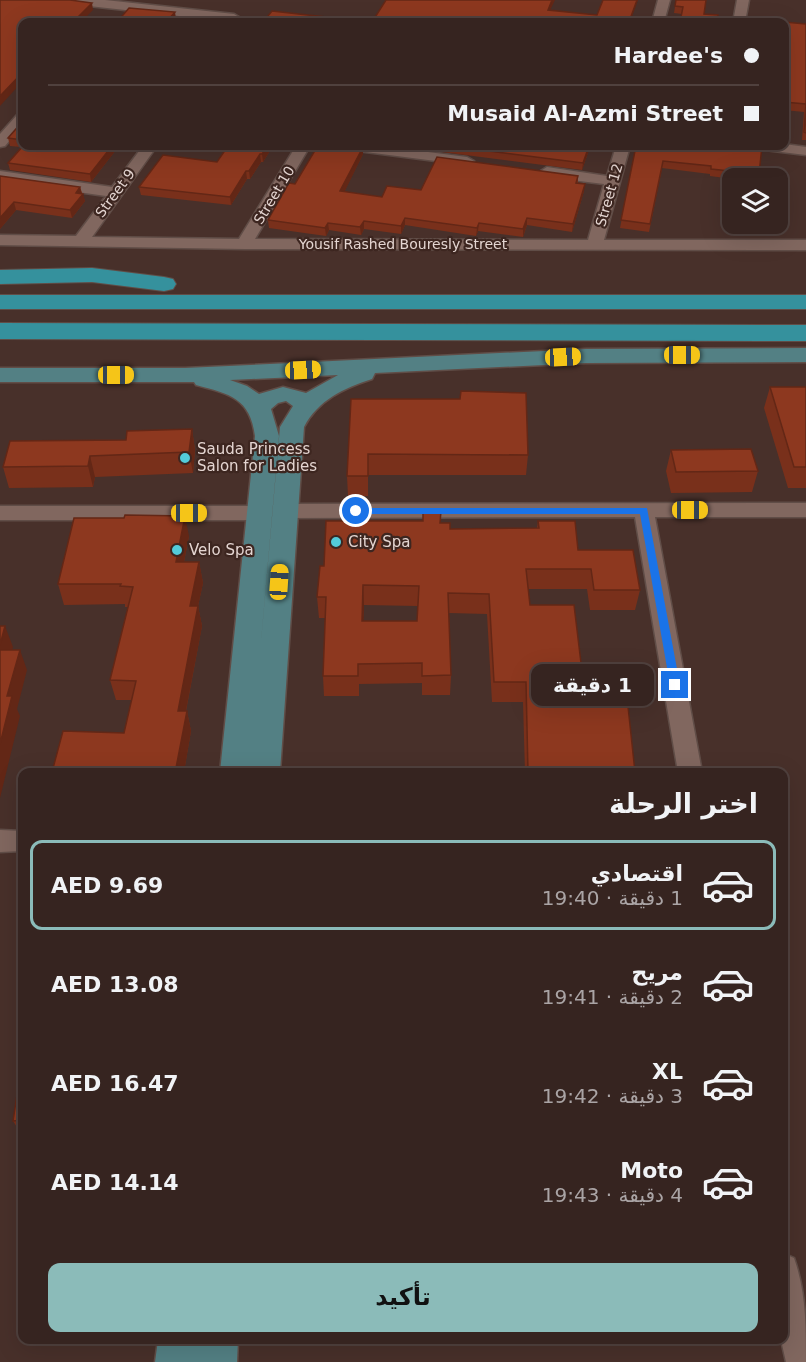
<!DOCTYPE html>
<html lang="ar">
<meta charset="utf-8">
<style>
body{margin:0;font-family:"DejaVu Sans",Vazirmatn,sans-serif;background:#3d2c29;color:#f1f3f6;direction:rtl;height:100vh;display:flex;flex-direction:column;font-size:22px;white-space:nowrap}
*{box-sizing:border-box;margin:0}
p{font-size:20px;color:#aaa4a5}
.icon{flex:none;width:33px;height:33px;fill:none;stroke:currentColor;stroke-width:2;stroke-linecap:round;stroke-linejoin:round}
.map{position:relative;flex:1;overflow:hidden;direction:ltr}
.sheet{position:absolute;left:18px;top:768px;width:770px;height:576px;display:flex;flex-direction:column;background:#362420;border-radius:12px;box-shadow:0 6px 24px #0002,0 0 0 2px #50413e;direction:rtl}
.sheet>*{flex:none}
.banner{position:absolute;left:18px;top:18px;width:771px;height:132px;border-radius:12px;box-shadow:0 6px 24px #0002,0 0 0 2px #50413e;direction:rtl;display:grid;align-content:center;height:132px;padding:0 30px;background:#362420}
.buttons{position:absolute;left:722px;top:168px;display:grid;gap:12px}
.buttons a{display:grid;place-items:center;width:66px;height:66px;border-radius:12px;background:#362420;box-shadow:0 6px 24px #0002,0 0 0 2px #50413e;font-size:30px}
.end{position:absolute;width:27px;height:27px;margin:-14px;border:8px solid #1a73e8;background:#fff;box-shadow:0 0 0 3px #fff}
.from{border-radius:50%}
.bubble{position:absolute;height:42px;border-radius:12px;background:#362420;box-shadow:0 6px 24px #0002,0 0 0 2px #50413e;font-size:20px;font-weight:800;line-height:42px;text-align:center;direction:rtl}
.car{position:absolute;width:18px;height:36px;margin:-18px -9px;border-radius:8px;box-shadow:0 0 4px 2px #0007;background:linear-gradient(#f5c518 24%,#345 0 40%,#f5c518 0 76%,#345 0 86%,#f5c518 0)}
.banner b{display:flex;align-items:center;gap:21px;height:57px;font-size:22px}
.banner b+b{border-top:2px solid #50413e}
.banner i{width:15px;height:15px;background:#f1f3f6}
ul{padding:0;list-style:none}
li{display:flex;align-items:center;gap:18px;height:90px;margin:0 12px 9px;padding:0 18px;border:3px solid transparent;border-radius:12px}
li div{flex:1}
li b{display:block;font-size:22px}
li em{font-style:normal;font-weight:800}
li.active{border-color:#8bbbb9}
li>.icon{width:54px;height:54px;stroke-width:1.5}
h2{padding:0 30px;font-size:27px;line-height:72px}
.cta{display:flex;gap:12px;margin-top:auto;padding:12px 30px}
.cta a{flex:1;height:69px;border-radius:12px;background:#8bbbb9;color:#111;font-size:24px;font-weight:800;line-height:69px;text-align:center}
.map>svg:first-child{display:block}
</style>
<div class="map">
<svg width="806" height="1362" viewBox="0 0 806 1362">
<rect width="100%" height="100%" fill="#48302a"/>
<g fill="none" stroke-linecap="round" stroke-linejoin="round">
<!-- minor casing -->
<g stroke="#604d47" stroke-width="3">
<path id="minor" d="M65 0H105L234 14 247 22H233L71 4Z
M658 0H670L664 22H652Z
M737 0H749L745 22H733Z
M22 114V126L5 146 0 147V134L17 115Z
M784 144 806 147V155L765 150 758 146Z
M143 146H157L92 237 239 239 296 146H310L255 239 588 240 604 184 547 177 539 172 547 167 607 176 616 146H630L604 240H806V250L244 249 0 245V235L76 236 106 196 0 181V171L112 187Z
M343 146H381L467 157 474 161 467 165 350 150Z
M806 503V517H655L702 772H678L635 517 284 518 277 516 274 511 277 506 284 504Z
M0 506H260L267 508 270 513 267 518 260 520H0Z
M0 830 22 831V851L0 852Z
M783 1253 794 1258C806 1292 806 1326 806 1362H786L781 1340Z"/>
</g>
<!-- major casing -->
<g stroke="#604d47" stroke-width="3">
<path id="major" d="M806 348V362L586 363 375 373 372 379C344 388 318 400 304 427L280 772H220L255 436C250 398 230 394 196 385L194 382H0V368H185L586 349ZM338 375 306 393 283 387 259 394 247 386 230 380ZM286 401 293 406 280 427 260 653 279 436 271 409 278 403Z
M158 1340H238L237 1362H155Z"/>
</g>
<!-- highway casing -->
<g stroke="#604d47" stroke-width="2">
<path id="highway" d="M92 268 164 277 173 279 176 284 173 289 164 291 92 282 0 284V270Z
M0 295H806V309H0Z
M0 323 806 325V341L0 339Z"/>
</g>
<!-- minor -->
<use href="#minor" fill="#81675f" fill-rule="evenodd"/>
<!-- major -->
<use href="#major" fill="#538084" fill-rule="evenodd"/>
<!-- highway -->
<use href="#highway" fill="#35919d" fill-rule="evenodd"/>
</g>
<!-- wall -->
<path fill="#79301b" fill-rule="evenodd" d="M676 0H706L682 14 674 13Z
M784 22 806 24V140H802L804 112 784 110Z
M22 122V146H119L91 182 10 170 8 163 21 147 10 146 8 138Z
M273 146 263 162H261L250 179H247L231 205 141 195 139 187Z
M438 146H589V150L582 170 442 152 443 146Z
M636 146 759 174 758 178 732 179 710 176V174L662 168 649 232 620 228Z
M363 147V154L344 192 382 197 421 190 578 176V183L584 191 572 232 527 225 523 237 478 231 476 236 405 225 401 234 364 229 361 235 329 230 326 236 269 228 268 220 321 148Z
M0 176 80 187 85 201 72 218 16 210 0 229Z
M770 387H806V488H788L764 408Z
M351 399 528 455 526 475H368V496H348L347 476Z
M192 429 195 450 193 473 95 477 93 487 9 488 3 467 126 440Z
M671 450 758 471 752 492 671 493 666 471Z
M538 521 578 550 640 590 635 610H590L587 589H528L530 605 585 696 635 772H525L523 702H492L487 614 449 613 451 675 450 695H422V683L359 684V696H324L323 676 325 618H319L317 597 324 566 441 523 450 529 537 528ZM364 605 418 606 417 621H363Z
M189 536 184 562H199L203 583 198 606 202 626 186 711H187L191 731 184 772H52L124 733 132 700H116L110 680 128 607H125V604L64 605 58 584Z
M22 1063V1135L13 1121Z"/>
<!-- shaded-wall -->
<path fill="#632716" d="M552 0H555L547 17 548 10Z
M637 0H638L630 22H629Z
M92 3 93 10 81 22H73Z
M175 12 176 19 174 22 169 19Z
M22 73V82L0 106V96Z
M112 146H119L91 182 90 174Z
M268 146H273L263 162 262 154Z
M589 146V150L582 170 583 163Z
M363 147V154L341 199 340 191Z
M260 154 261 162 250 179 249 171Z
M246 171 247 179 231 205 230 197Z
M585 184 584 191 572 232 573 224Z
M80 187 82 195 76 193Z
M83 194 85 201 72 218 70 210Z
M14 202 16 210 0 229V218Z
M405 218V225L401 234V226Z
M527 218V225L523 237V229Z
M364 221V229L361 235 360 227Z
M328 223 329 230 326 236 325 228Z
M479 223 478 231 476 236 477 228Z
M192 429 195 450 193 473 189 452Z
M90 456 95 477 93 487 88 466Z
M185 516 189 536 180 582 176 562Z
M199 562 203 583 198 606 202 626 182 731 178 711 190 606Z
M363 585 364 605 363 642 362 621Z
M5 626 13 647 6 670 0 654V645Z
M20 650 27 670 17 709 20 716 0 798V744L7 696Z
M187 711 191 731 184 772H177L176 768Z"/>
<!-- building -->
<path fill="#8d381f" stroke="#632716" stroke-width="1.5" fill-rule="evenodd" d="M0 0H70L92 3 73 22H22V73L0 96Z
M386 0H552L548 10 597 15 603 0H637L629 22H513L499 21 498 22H372Z
M676 0H706L704 14 718 15 717 22H680L683 7 675 6Z
M129 8 175 12 169 19 200 22H117Z
M272 11 352 20 351 22H263Z
M751 19 806 24V133L804 132 806 104 784 102V22H751Z
M22 122V140L8 138Z
M23 146H112L90 174 8 163Z
M228 146H268L262 154H260L249 171H246L230 197 139 187 163 155 217 162Z
M322 146H356L363 147 340 191 382 197 387 186 421 190 437 157 578 176 576 183 585 184 573 224 527 218 523 229 479 223 477 228 405 218 401 226 364 221 360 227 328 223 325 228 268 220 289 183 295 184 317 147 321 148Z
M450 146H589L583 163Z
M636 146H762L759 174 711 169V166L663 161 650 224 621 220Z
M0 176 80 187 76 193 83 194 70 210 14 202 0 218Z
M770 387H806V467H794Z
M461 391 526 393 528 455 368 454V476H347L351 399H460Z
M192 429 189 452 90 456 88 466 3 467 10 441 126 440 127 431Z
M751 449 758 471 676 472 671 450Z
M423 511H441L440 523H450V529L539 528 538 521H575L578 550H633L640 590H594L591 569H526L530 605H574L585 696 627 697 635 772H528L526 682H494L489 594 448 593 451 675 422 676V663L358 664V676H323L326 597H317L320 566H324L326 521H423ZM363 585 419 586 417 621H362Z
M125 515 185 516 176 562H199L190 606H198L178 711H187L176 768 137 767 136 772H52L63 731 124 733 136 681 110 680 133 587 120 586 121 584H58L74 518H124Z
M0 626H5L0 645Z
M0 650H20L7 696H12L0 744Z
M22 1063V1120L13 1121Z"/>
<!-- route -->
<path fill="#1a73e8" d="M356 508H647L680 685 678 688 675 689 670 685 640 514H356L352 511Z"/>
<!-- markers -->
<g fill="#53cbda" stroke="#3d2620" stroke-width="2">
<circle cx="185" cy="458" r="6"/>
<circle cx="336" cy="542" r="6"/>
<circle cx="177" cy="550" r="6"/>
</g>
<g text-anchor="middle" dominant-baseline="central" stroke-width="4.5" stroke-linejoin="round" paint-order="stroke">
<!-- far-street labels -->
<g font-size="14" fill="#e4d5d1" stroke="#3d2620">
<text transform="translate(115 193) rotate(-54)">Street 9</text>
<text transform="translate(274 195) rotate(-59)">Street 10</text>
<text transform="translate(609 195) rotate(-74)">Street 12</text>
<text x="403" y="244">Yousif Rashed Bouresly Street</text>
</g>
<!-- poi labels -->
<g font-size="15" fill="#e4d5d1" stroke="#3d2620" text-anchor="start">
<text x="197" y="449">Sauda Princess<tspan x="197" dy="17">Salon for Ladies</tspan></text>
<text x="348" y="542">City Spa</text>
<text x="189" y="550">Velo Spa</text>
</g>
</g>
</svg>
<div class="buttons">
<a><svg class="icon" aria-label="layers" viewBox="0 0 24 24"><path d="M12 4l9 5-9 5-9-5zM3 14l9 5 9-5"/></svg></a>
</div>
<i class="end from" style="left:356px;top:511px"></i>
<i class="end" style="left:675px;top:685px"></i>
<div class="bubble" style="left:531px;top:664px;width:123px">1 دقيقة</div>
<i class="car" style="left:682px;top:355px;rotate:90deg"></i>
<i class="car" style="left:563px;top:357px;rotate:87deg"></i>
<i class="car" style="left:303px;top:370px;rotate:87deg"></i>
<i class="car" style="left:116px;top:375px;rotate:90deg"></i>
<i class="car" style="left:690px;top:510px;rotate:90deg"></i>
<i class="car" style="left:189px;top:513px;rotate:90deg"></i>
<i class="car" style="left:279px;top:582px;rotate:4deg"></i>
<div class="banner">
<b><i class="from"></i>Hardee's</b>
<b><i></i>Musaid Al-Azmi Street</b>
</div>
<section class="sheet">
<h2>اختر الرحلة</h2>
<ul>
<li class="active"><svg class="icon" aria-label="car" viewBox="0 0 24 24"><path d="M5 17H2v-5l4-1 3-4h7l3 4 3 1v5h-3M9 17h6M6 11h13"/><circle cx="7" cy="17" r="2"/><circle cx="17" cy="17" r="2"/></svg><div><b>اقتصادي</b><p>1 دقيقة · 19:40</p></div><em>AED 9.69</em></li>
<li><svg class="icon" aria-label="car" viewBox="0 0 24 24"><path d="M5 17H2v-5l4-1 3-4h7l3 4 3 1v5h-3M9 17h6M6 11h13"/><circle cx="7" cy="17" r="2"/><circle cx="17" cy="17" r="2"/></svg><div><b>مريح</b><p>2 دقيقة · 19:41</p></div><em>AED 13.08</em></li>
<li><svg class="icon" aria-label="car" viewBox="0 0 24 24"><path d="M5 17H2v-5l4-1 3-4h7l3 4 3 1v5h-3M9 17h6M6 11h13"/><circle cx="7" cy="17" r="2"/><circle cx="17" cy="17" r="2"/></svg><div><b>XL</b><p>3 دقيقة · 19:42</p></div><em>AED 16.47</em></li>
<li><svg class="icon" aria-label="car" viewBox="0 0 24 24"><path d="M5 17H2v-5l4-1 3-4h7l3 4 3 1v5h-3M9 17h6M6 11h13"/><circle cx="7" cy="17" r="2"/><circle cx="17" cy="17" r="2"/></svg><div><b>Moto</b><p>4 دقيقة · 19:43</p></div><em>AED 14.14</em></li>
</ul>
<div class="cta"><a>تأكيد</a></div>
</section>
</div>
